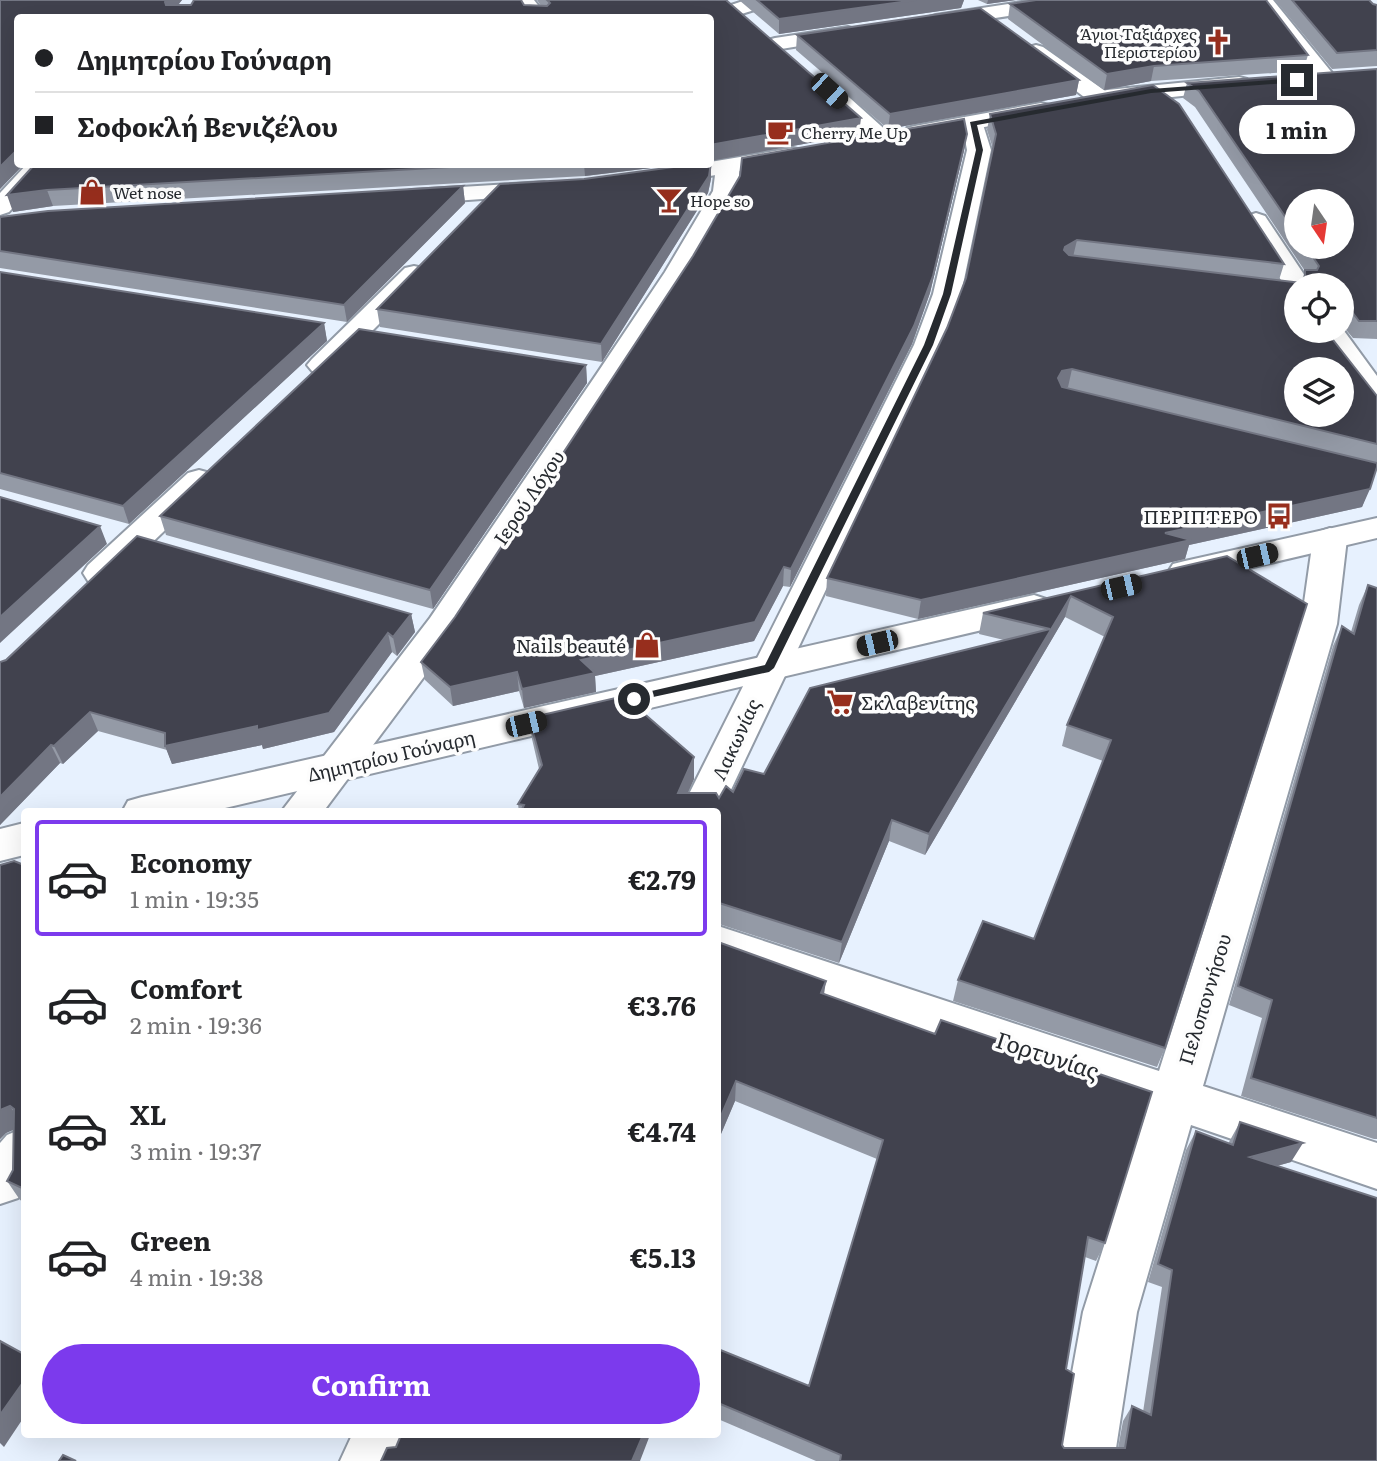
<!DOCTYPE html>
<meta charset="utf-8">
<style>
body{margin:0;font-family:Literata,serif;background:#f2f2f2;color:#202124;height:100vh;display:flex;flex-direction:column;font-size:26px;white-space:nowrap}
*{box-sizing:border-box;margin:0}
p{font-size:23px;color:#757577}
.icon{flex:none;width:38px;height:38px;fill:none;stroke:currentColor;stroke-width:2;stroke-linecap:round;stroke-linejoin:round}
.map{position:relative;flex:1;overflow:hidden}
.details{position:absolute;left:21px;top:808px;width:700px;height:630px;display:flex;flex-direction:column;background:#fff;border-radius:7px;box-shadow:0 7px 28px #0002}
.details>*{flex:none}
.hud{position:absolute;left:14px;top:14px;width:700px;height:154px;border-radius:7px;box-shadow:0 7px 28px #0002;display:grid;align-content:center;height:154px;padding:0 21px;background:#fff}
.needle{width:46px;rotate:167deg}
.tools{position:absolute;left:1284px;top:189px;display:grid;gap:14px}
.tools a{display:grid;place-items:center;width:70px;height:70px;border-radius:50%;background:#fff;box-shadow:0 7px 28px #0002;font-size:35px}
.end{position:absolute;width:32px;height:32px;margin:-16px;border:9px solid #262a2f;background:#fff;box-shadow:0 0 0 4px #fff}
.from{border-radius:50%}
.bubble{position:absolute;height:49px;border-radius:24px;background:#fff;box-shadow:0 7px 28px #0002;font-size:23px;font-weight:700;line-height:49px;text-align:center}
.car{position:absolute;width:21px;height:42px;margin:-21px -10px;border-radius:9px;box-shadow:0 0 5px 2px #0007;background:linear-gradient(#222 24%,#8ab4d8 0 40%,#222 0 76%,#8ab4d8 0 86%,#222 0)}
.hud b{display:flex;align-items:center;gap:24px;height:66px;font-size:26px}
.hud b+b{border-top:2px solid #e0e0e0}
.hud i{width:18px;height:18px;background:#202124}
ul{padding:12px 0 0;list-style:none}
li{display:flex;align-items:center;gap:21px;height:116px;margin:0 14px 10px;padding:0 7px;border:4px solid transparent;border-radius:7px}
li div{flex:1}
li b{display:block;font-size:26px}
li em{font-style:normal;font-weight:700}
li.active{border-color:#7c3aed}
li>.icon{width:63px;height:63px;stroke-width:1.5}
.button{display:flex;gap:14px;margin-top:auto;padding:14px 21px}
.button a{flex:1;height:80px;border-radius:42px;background:#7c3aed;color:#fff;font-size:28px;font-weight:700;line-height:80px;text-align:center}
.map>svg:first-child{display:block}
</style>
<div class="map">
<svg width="1377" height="1461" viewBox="0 0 1377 1461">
<rect width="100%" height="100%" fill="#e7f1fe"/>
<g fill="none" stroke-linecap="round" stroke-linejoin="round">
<!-- street casing -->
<g stroke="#929ba7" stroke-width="4">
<path id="street" d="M514 0H534L548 18H527Z
M746 0H777L774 4 735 16 728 14 725 10 728 6Z
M1035 0H1085L1082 4 1075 6 936 27 929 25 926 21 929 17 936 15Z
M1253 0H1273L1333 74 1336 79 1333 84H1317Z
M848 27 855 29 858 33 855 37 775 50 768 48 765 44 768 40 775 38Z
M1036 45 1043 47 1108 93 1111 98 1108 103H1092L1029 55 1025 51 1029 47Z
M823 79 831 81 890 134 894 139 890 144H874L815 91 812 86 815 81Z
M973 116 981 118 991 150 961 294 942 345 718 817V812H680L914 345 933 294 967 150 962 123 965 118Z
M728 160 737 162 740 167 737 191 691 272 626 375 456 634 323 812H281L430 618 596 375 665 272 713 191 716 167 719 162Z
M27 164H53L9 212 0 215V193Z
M1256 213 1265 216 1311 285H1297V293L1288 291 1243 221 1247 216Z
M414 266 423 268 427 274 423 280 332 371 322 374 312 371 307 365 312 359 405 268Z
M1342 328 1377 376V406L1366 403 1316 331H1342Z
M199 470 210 473 215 480 210 487 112 581 100 584 88 581 83 573 88 565 188 473Z
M1330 528 1342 532 1347 539 1337 624 1203 1086 1377 1143V1189L1191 1125 1137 1312 1114 1461H1056L1083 1312 1147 1110 718 962V926L1159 1071 1301 624 1313 539 1318 532Z
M24 1128V1189L18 1198 0 1204V1143L7 1135Z
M352 1435H411L400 1461H340Z"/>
</g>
<!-- secondary casing -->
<g stroke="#929ba7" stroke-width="4">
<path id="secondary" d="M1239 77 1247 79 1250 84 1247 89 1107 104 1099 102 1096 97 1099 92 1107 90Z
M1041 103 1049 105 1052 110 1049 115 915 140 907 138 903 133 907 128 915 126Z
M793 148 801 150 805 155 801 160 659 185 650 183 647 178 650 173 710 164V162Z
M544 182 553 184 556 189 553 194 412 204 403 202 400 197 403 192 412 190Z
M1377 518V538L1185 583 1173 580 1168 572 1173 564 1185 561Z
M1034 595 1046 599 1052 607 1046 615 208 812H122L128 801 142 797Z
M24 823V855L0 861V829Z"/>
</g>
<!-- street -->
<use href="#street" fill="#fff" fill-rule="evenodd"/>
<!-- secondary -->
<use href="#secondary" fill="#fff" fill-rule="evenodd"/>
</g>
<!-- wall -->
<path fill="#949aa6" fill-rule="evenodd" d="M0 0H182L178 5 541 6 537 0H726L859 134 710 161V18H18V164H24L0 189Z
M739 0H965H964L961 8 779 34Z
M978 0H1016L987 4Z
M1275 0H1369L1373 4 1377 5V66L1332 69Z
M1010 4 1308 55 1303 71 1151 81 1104 90 1008 19Z
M797 35 1079 80 1076 95 888 129 796 50Z
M1377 69V339L1353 338 1342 325V285L1297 331 1377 396V467L1362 507 1189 545 1185 559 918 619 826 596 827 578 947 328 966 278 993 149 987 130 990 114 1284 264 1279 280 1301 283 1305 271 1195 107 1183 98 1187 83ZM1297 201 1342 247H1297Z
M964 150 930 293 912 344 790 587 783 586 754 641 595 676 596 692 524 708 519 691 453 706 425 680 421 662Z
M35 164H684L585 176 53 206 13 212Z
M711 179 708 193 602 362 380 327 377 309Z
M463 186 465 203 347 322 0 268V217Z
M0 272 324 323 327 341 129 524 0 489Z
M586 365 587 383 433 609 166 535 160 516Z
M1227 556 1165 1048 1157 1067 953 1001 958 980 1034 939 1103 761 1062 746 1067 725 1105 637 1065 617 925 855 889 841 839 963 719 924H718V812H519L518 804 539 769 532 739 529 718 694 757V779L688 793 719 798 733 792 1004 640 979 634 983 613Z
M1368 585 1377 588V1139H1374L1241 1096 1262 1018 1229 1005 1333 646 1342 626 1351 632 1359 605Z
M411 614 415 632 397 656 392 652 334 732 263 749 262 745 172 764 167 750 98 731 63 764 60 763 0 825V662Z
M0 865H24V1202L20 1200 7 1181 13 1170 14 1129 6 1133 0 1139Z
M718 942 824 994 1105 1243 1096 1261 1085 1257 1066 1369 1062 1445 1064 1448H1118L1123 1421 1132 1406 1143 1412 1162 1287 1148 1282 1186 1150 1196 1131 1228 1144 1240 1122 1291 1162 1277 1166 1377 1461H816L718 1419V1349L809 1386 877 1159 735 1101 718 1141Z"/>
<!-- shaded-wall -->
<path fill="#737683" d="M167 0H182L169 16 165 2Z
M916 0H965H964L961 8 779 34V19Z
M988 0H1016L987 4Z
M1154 66 1151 81 1104 90 1107 74Z
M1079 80 1076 95 888 129 890 114Z
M861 118 859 134 710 161V145Z
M967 134 964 150 930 293 912 344 790 587 791 569Z
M18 149V164H24L0 189V167Z
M711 163V179L708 193 602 362 601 344Z
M584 164H684L585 176Z
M463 186 465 203 347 322 344 305Z
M47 190 53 206 13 212 7 195Z
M1077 240 1073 257 1062 264 1065 247Z
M1349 308 1342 325V320L1346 311Z
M324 323 327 341 129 524 123 506Z
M586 365 587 383 433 609 430 590Z
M1072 369 1068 387 1058 389V378L1062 371Z
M1370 489 1362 507 1189 545 1185 559 918 619 921 600 1165 533Z
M100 526 107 544 0 643V617Z
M784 567 783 586 754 641 595 676 596 692 524 708 522 689 581 660Z
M1071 596 1065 617 925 855 929 834Z
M411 614 415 632 397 656 393 637Z
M388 633 392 652 334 732 263 749 262 745 172 764 165 746Z
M517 672 519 691 453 706 450 687Z
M90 712 98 731 63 764 54 746Z
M51 745 60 763 0 825V797Z
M694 757V779L679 812 678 793Z
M892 820 889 841 839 963 842 942Z
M719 903V924H718V904Z
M826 981 823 1001 821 993Z
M736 1081 735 1101 718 1141V1123Z
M10 1106 23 1126 6 1133 0 1139V1110Z
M1303 1143 1291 1162 1240 1176 1250 1157Z
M24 1381V1417L4 1447 0 1443V1415Z
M643 1435H650L640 1461H632Z"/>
<!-- building -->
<path fill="#41424e" stroke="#737683" stroke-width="2" fill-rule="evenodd" d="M0 0H167L165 2 166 5H191L194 0H521L524 5 547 6 550 3 547 0H726L861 118 710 145V18H18V149L0 167Z
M757 0H916L779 19Z
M1036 0H1266L1308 55 1154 66 1107 74 1010 4Z
M1292 0H1369L1373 4 1377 5V50L1337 53Z
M980 8 1079 80 890 114 797 35Z
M1377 69V321H1359L1349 308 1346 311H1342V285H1297V331H1326L1377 396V444L1072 369 1062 371 1058 378 1062 387 1377 463V467L1370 489 1165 533 1191 540 921 600 827 578 947 328 966 278 996 134 990 114 1153 85 1179 104 1284 264 1077 240 1065 247 1064 250 1069 255 1302 283 1305 281V270H1317L1319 266 1306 247H1342V201H1297V234L1199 91 1187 83ZM1297 369H1342V415H1297Z
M964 119 967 134 933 276 914 326 791 569 784 567 755 622 581 660 595 673 522 689 517 672 450 687 421 662 455 617 693 256 740 176 742 158Z
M710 163H711L709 176 601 344 377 309 500 184 584 179 696 164H710Z
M35 164H502L47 190 7 195Z
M463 186 344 305 0 251V217L48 211Z
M0 272 324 323 123 506 0 473Z
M359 329 586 365 430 590 160 516Z
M0 497 100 526 0 617Z
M137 536 411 614 393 637 388 633 329 713 257 730V726L165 746V733L90 712 54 746 51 745 0 797V662L6 660Z
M1227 556 1307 604 1165 1048 958 980 983 921 1034 939 1111 740 1067 725 1113 617 1071 596 929 834 892 820 842 942 719 903 718 904V812H525L521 811 524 805 518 804 542 765 529 718 624 696 694 757 678 793H716L719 798 726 786 733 792 744 769 764 774 810 688 1050 629 983 613Z
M1368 585 1377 588V1118L1251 1078 1272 1000 1238 986 1342 626 1354 634Z
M14 861 24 865V1189L7 1181 13 1170 14 1109 10 1106 0 1110V865Z
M718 942 826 981 821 993 935 1034 941 1020 1152 1092 1105 1243 1088 1237 1066 1369 1074 1374 1062 1445 1064 1448H1125L1132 1406 1151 1415 1172 1270 1158 1264 1196 1131 1233 1145 1240 1122 1303 1143 1250 1157 1377 1198V1461H840L841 1455 718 1403V1349L809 1386 883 1140 736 1081 718 1123Z
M0 1341 24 1354V1381L0 1415Z
M401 1435H643L632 1461H381L387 1448 396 1447Z
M63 1455 76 1461H59Z"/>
<!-- route -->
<path fill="#262a2f" d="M1297 78 1300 82 1151 93 977 125 983 150 951 294 933 345 774 668 769 672 630 702V696L634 695 765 665 924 345 943 294 976 150 970 122 1151 89Z"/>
<!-- icons -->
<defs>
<g id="church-bare" transform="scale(2.1)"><path d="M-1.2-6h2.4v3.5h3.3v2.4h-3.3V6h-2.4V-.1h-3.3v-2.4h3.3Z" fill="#972e1d" stroke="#fdfdfd" stroke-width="2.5" paint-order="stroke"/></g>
<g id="cafe-bare" transform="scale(2.1)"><path d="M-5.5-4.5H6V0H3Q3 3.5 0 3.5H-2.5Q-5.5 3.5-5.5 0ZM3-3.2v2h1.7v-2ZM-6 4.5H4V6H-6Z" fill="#972e1d" stroke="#fdfdfd" stroke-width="2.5" paint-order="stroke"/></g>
<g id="shop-bare" transform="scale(2.1)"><path d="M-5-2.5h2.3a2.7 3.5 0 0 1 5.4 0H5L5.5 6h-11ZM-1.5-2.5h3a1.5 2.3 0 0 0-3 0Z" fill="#972e1d" stroke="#fdfdfd" stroke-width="2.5" paint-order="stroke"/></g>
<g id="bar-bare" transform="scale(2.1)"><path d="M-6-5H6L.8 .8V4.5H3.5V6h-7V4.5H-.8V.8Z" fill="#972e1d" stroke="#fdfdfd" stroke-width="2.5" paint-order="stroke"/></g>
<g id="bus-bare" transform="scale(2.1)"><path d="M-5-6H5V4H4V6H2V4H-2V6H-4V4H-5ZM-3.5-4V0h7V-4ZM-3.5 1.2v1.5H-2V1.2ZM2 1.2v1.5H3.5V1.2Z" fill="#972e1d" stroke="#fdfdfd" stroke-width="2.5" paint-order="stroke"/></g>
<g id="supermarket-bare" transform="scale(2.1)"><path d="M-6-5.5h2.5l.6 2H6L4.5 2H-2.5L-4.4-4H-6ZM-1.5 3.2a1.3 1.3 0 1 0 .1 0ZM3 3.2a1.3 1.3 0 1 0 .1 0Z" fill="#972e1d" stroke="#fdfdfd" stroke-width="2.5" paint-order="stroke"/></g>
</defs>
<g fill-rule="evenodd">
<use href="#church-bare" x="1218" y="42"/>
<use href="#cafe-bare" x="780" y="132"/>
<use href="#shop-bare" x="92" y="192"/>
<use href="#bar-bare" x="669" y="200"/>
<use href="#bus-bare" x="1279" y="516"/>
<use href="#shop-bare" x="647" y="645"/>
<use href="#supermarket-bare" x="840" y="702"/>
</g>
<g text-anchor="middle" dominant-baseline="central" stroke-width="7" stroke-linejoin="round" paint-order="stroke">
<!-- far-poi labels -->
<g font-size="16" fill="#262a2f" stroke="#fdfdfd" text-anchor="start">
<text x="1197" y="33" text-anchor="end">Άγιοι Ταξιάρχες<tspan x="1197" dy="18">Περιστερίου</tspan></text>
<text x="801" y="132">Cherry Me Up</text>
<text x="113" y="192">Wet nose</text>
<text x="690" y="200">Hope so</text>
</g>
<!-- street labels -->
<g font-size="19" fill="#262a2f" stroke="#fdfdfd">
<text transform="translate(528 497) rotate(-56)">Ιερού Λόχου</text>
<text transform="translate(735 739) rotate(-65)">Λακωνίας</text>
<text transform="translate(391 755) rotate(-13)">Δημητρίου Γούναρη</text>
<text transform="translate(1204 999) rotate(-73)">Πελοποννήσου</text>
</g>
<!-- poi labels -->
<g font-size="19" fill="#262a2f" stroke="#fdfdfd" text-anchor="end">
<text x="1258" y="516">ΠΕΡΙΠΤΕΡΟ</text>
<text x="626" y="645">Nails beauté</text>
<text x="861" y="702" text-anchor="start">Σκλαβενίτης</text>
</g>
<!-- near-street labels -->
<g font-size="23" fill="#262a2f" stroke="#fdfdfd">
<text transform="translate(1048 1054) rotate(18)">Γορτυνίας</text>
</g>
</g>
</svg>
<div class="tools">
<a><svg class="needle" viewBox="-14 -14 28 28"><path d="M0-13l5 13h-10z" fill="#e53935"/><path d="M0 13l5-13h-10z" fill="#757577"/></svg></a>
<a><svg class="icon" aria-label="locate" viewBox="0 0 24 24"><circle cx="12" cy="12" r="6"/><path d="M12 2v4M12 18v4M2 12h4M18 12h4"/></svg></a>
<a><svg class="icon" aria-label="layers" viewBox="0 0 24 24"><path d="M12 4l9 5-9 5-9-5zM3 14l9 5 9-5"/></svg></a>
</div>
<i class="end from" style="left:634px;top:699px"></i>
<i class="end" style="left:1297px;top:80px"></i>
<div class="bubble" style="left:1239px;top:105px;width:116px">1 min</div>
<i class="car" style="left:829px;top:91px;rotate:132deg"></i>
<i class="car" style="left:1257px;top:556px;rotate:77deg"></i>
<i class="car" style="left:1121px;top:587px;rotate:77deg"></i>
<i class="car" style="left:877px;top:643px;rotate:257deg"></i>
<i class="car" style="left:526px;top:724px;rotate:77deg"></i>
<div class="hud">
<b><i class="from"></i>Δημητρίου Γούναρη</b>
<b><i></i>Σοφοκλή Βενιζέλου</b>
</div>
<section class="details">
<ul>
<li class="active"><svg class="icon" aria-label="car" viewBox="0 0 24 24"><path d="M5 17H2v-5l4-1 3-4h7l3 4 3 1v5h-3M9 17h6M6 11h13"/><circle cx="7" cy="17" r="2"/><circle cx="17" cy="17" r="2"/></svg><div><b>Economy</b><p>1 min · 19:35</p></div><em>€2.79</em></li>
<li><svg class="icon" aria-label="car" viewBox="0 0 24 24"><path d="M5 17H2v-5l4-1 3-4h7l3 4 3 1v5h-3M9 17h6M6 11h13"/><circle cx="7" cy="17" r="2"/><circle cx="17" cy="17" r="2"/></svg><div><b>Comfort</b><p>2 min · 19:36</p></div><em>€3.76</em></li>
<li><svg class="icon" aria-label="car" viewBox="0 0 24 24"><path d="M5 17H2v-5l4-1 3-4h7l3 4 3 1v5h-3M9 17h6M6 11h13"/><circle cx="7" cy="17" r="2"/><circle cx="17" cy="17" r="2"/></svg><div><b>XL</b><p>3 min · 19:37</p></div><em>€4.74</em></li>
<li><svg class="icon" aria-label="car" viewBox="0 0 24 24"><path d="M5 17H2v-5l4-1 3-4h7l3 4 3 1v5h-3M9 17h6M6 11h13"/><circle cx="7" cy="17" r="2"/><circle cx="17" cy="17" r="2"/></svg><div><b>Green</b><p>4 min · 19:38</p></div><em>€5.13</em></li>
</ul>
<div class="button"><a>Confirm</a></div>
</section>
</div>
